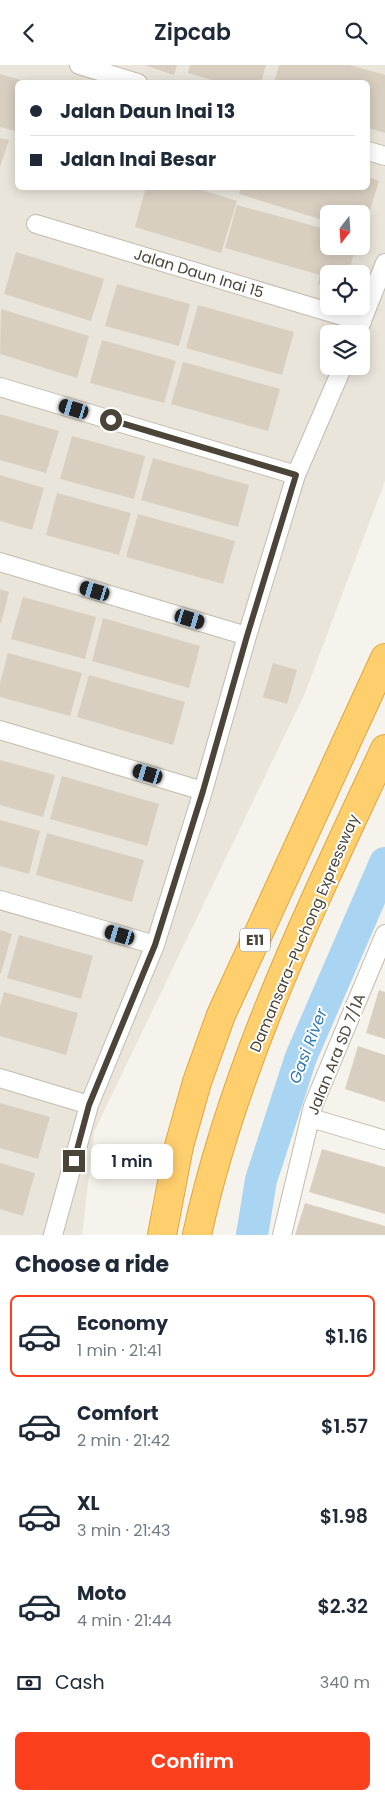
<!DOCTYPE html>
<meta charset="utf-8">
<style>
body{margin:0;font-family:Poppins,sans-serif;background:#f6f6f7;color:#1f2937;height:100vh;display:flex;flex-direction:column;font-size:19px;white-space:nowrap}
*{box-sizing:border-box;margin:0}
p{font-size:16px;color:#747a83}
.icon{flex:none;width:28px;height:28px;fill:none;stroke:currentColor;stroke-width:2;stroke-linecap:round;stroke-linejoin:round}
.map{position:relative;height:1170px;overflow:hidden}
.panel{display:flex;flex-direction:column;background:#fff;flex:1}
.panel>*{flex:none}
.guide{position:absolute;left:15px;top:15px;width:355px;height:110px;border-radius:8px;box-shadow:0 2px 12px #0003;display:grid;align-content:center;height:110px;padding:0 15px;background:#fff}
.needle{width:32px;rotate:197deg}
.buttons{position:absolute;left:320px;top:140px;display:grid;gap:10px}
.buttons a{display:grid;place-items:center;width:50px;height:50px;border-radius:8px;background:#fff;box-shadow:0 2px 12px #0003;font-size:25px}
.end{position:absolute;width:22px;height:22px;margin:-11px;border:6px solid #4b4439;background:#fff;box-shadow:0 0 0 2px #fff}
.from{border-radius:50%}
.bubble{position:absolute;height:35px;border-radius:8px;background:#fff;box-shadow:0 2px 12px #0003;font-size:16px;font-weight:600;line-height:35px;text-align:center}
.car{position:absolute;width:15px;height:30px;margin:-15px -8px;border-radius:6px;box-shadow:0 0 4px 1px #0007;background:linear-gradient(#222 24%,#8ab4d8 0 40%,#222 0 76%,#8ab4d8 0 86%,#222 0)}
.guide b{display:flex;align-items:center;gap:18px;height:48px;font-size:19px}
.guide b+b{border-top:1px solid #e0e1e3}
.guide i{width:12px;height:12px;background:#1f2937}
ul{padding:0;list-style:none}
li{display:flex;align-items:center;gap:15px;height:82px;margin:0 10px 8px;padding:0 5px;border:2px solid transparent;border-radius:8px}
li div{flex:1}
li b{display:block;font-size:19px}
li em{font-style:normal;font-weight:600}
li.current{border-color:#fc3f1d}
li>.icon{width:45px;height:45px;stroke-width:1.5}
h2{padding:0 15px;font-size:22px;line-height:60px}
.pay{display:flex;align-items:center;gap:12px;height:55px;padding:0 15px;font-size:19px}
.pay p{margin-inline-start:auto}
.cta{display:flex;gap:10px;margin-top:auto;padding:10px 15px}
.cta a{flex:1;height:58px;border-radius:8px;background:#fc3f1d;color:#fff;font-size:20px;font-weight:600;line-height:58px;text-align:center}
header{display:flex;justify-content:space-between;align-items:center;height:65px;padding:0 15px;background:#fff;font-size:22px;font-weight:600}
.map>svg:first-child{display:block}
</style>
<header><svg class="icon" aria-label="back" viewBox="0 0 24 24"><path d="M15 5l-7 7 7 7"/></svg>Zipcab<svg class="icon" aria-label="search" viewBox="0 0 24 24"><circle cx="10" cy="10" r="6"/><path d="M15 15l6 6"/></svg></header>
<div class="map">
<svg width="385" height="1170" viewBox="0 0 385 1170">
<rect width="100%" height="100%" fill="#f6f3ec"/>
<!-- residential -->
<path fill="#eae5da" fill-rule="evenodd" d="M0 0H385V416L305 628 94 1067 82 1170H0ZM18 18H368V122H18ZM329 149H361V181H329ZM329 209H361V241H329ZM329 269H361V301H329Z"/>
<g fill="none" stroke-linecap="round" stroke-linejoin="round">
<!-- river -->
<path stroke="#a9d4f2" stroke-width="32" d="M252 1170 261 1115 301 992 385 798"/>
</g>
<!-- building -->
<path fill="#d8cfc1" d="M144 0H177L174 10Z
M190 0H266L261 18H221L188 8Z
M279 0H350L385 10V68L368 63V18H274Z
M0 9 27 17 18 18V57L15 66 0 62Z
M0 73 9 75 0 102Z
M368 112 379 116 363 167H361V149H329V157L239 129 241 122H368Z
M146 122H192L237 136 221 188 135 162Z
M237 140 329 165V181H356L348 209H329V222L318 219 320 210 225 183Z
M16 187 104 214 91 256 4 229Z
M117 219 190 239 179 281 105 261Z
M198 240 294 267 282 310 186 283Z
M1 244 89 271 77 313 0 289Z
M102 275 176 296 164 338 90 318Z
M183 297 280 324 268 366 171 339Z
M0 349 59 366 46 408 0 395Z
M72 371 145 391 134 434 60 414Z
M153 393 249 420 238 462 141 435Z
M0 410 44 423 32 465 0 456Z
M57 428 131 448 119 490 46 470Z
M138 449 235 476 223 519 126 492Z
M0 524 9 527 1 558H0Z
M23 532 96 552 85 594 11 574Z
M103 553 200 581 189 623 92 596Z
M8 588 82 608 70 651 0 632V618Z
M273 598 297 605 287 639 263 632Z
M89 610 185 637 173 680 77 652Z
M0 695 55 710 43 752 0 740Z
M62 711 159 739 147 781 50 754Z
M0 755 40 766 29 809 0 801Z
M47 768 144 795 132 837 36 810Z
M0 865 12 869 1 908H0Z
M19 870 93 891 81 934 7 913Z
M379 925 385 927V974L366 968Z
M4 927 78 948 66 990 0 971V941Z
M358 981 385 990V1037L345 1024Z
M0 1038 50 1052 38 1094 0 1083Z
M322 1084 385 1102V1149L309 1127Z
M0 1098 35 1108 23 1151 0 1144Z
M305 1138 385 1161V1170H295Z"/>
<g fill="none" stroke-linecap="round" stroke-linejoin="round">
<!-- street casing -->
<g stroke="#c2bbae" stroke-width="20">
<path id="street" d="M79 0 138 18
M368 86 385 91
M36 159 362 257
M357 268 385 198
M0 322 296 410
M0 497 247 571
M0 665 203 726
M0 835 155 880
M0 1013 89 1040
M311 1053 385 1075
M53 1170 89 1040 155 880 203 726 247 571 296 410 343 301
M282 1170 313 1041 385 869"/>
</g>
<!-- highway casing -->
<g stroke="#e0a43c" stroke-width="30">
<path id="highway" d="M162 1170 179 1081 197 1017 221 950 385 593
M197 1170C234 999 312 841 385 684"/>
</g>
<!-- street -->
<use href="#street" stroke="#fff" stroke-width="18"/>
<!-- highway -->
<use href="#highway" stroke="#ffcf6e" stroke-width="28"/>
</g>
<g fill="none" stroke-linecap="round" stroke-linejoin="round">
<!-- route -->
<path stroke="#4b4439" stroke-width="6" d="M74 1096 89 1040 155 880 203 726 247 571 296 410 111 355"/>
</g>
<g text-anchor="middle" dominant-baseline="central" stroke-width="4" stroke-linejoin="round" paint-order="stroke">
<!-- shield labels -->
<rect fill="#fff" stroke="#817c74" stroke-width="1" x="240" y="863.5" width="30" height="23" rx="4"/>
<g font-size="14" font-weight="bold" fill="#4b4439">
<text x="255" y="875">E11</text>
</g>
<!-- street labels -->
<g font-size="15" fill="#4b4439" stroke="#fff">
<text transform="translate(199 208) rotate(17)">Jalan Daun Inai 15</text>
<text transform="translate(304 868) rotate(-67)">Damansara–Puchong Expressway</text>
<text transform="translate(336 989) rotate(-68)">Jalan Ara SD 7/1A</text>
</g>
<!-- water labels -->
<g font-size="16" font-style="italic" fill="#2e7ab2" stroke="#fff">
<text transform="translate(308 981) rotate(-69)">Gasi River</text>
</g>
</g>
</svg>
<div class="buttons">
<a><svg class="needle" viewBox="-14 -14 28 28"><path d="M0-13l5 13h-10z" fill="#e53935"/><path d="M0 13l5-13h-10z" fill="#747a83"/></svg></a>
<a><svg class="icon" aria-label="locate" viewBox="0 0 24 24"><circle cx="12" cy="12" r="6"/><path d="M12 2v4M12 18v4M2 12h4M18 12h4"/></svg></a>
<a><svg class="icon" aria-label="layers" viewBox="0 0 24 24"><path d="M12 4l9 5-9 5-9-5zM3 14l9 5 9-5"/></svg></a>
</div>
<i class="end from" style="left:111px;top:355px"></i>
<i class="end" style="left:74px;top:1096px"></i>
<div class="bubble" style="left:91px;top:1079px;width:82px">1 min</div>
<i class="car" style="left:74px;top:344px;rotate:287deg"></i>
<i class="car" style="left:95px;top:526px;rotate:287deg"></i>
<i class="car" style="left:190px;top:554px;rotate:107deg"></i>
<i class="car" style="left:148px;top:709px;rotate:287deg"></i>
<i class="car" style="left:120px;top:870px;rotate:287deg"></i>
<div class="guide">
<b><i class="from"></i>Jalan Daun Inai 13</b>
<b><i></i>Jalan Inai Besar</b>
</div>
</div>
<section class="panel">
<h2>Choose a ride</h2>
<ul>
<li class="current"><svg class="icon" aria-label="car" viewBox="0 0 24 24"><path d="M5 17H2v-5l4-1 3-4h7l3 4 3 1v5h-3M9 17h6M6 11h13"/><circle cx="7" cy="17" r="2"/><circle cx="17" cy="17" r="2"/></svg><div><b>Economy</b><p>1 min · 21:41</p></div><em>$1.16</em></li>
<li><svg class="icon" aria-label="car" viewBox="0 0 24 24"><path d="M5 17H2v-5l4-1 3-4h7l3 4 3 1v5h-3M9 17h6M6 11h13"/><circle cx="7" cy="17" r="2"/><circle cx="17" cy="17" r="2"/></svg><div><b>Comfort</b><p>2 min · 21:42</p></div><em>$1.57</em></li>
<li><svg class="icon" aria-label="car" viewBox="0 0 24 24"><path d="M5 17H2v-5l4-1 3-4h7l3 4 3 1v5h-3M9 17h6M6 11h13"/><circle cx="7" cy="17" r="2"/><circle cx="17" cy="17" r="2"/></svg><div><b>XL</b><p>3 min · 21:43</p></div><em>$1.98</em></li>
<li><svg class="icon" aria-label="car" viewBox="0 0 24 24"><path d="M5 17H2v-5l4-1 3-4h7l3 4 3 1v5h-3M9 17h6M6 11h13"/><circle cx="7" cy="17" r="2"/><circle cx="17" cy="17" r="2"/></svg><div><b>Moto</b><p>4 min · 21:44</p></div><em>$2.32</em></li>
</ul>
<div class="pay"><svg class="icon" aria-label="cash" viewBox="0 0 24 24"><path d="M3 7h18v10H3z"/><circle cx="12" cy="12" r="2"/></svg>Cash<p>340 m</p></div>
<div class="cta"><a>Confirm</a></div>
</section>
